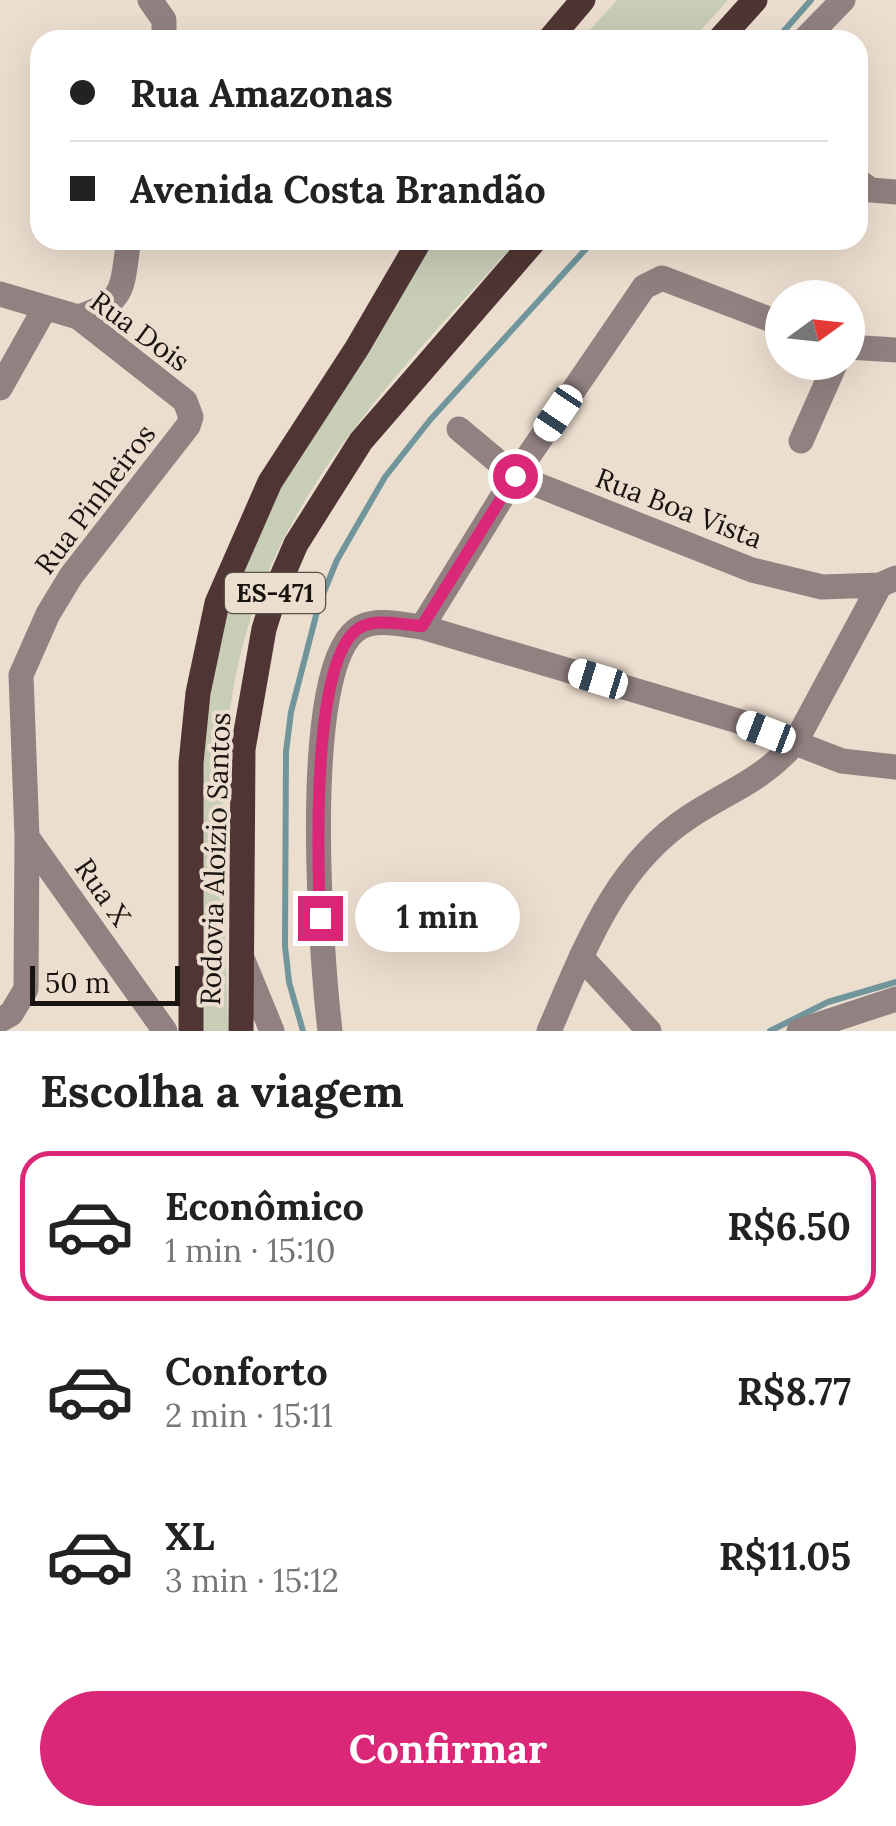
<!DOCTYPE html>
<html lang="pt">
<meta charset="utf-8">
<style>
body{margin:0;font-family:Lora,serif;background:#f2f2f2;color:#222;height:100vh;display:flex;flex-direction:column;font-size:38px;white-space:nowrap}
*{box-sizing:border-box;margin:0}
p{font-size:32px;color:#767676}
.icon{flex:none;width:55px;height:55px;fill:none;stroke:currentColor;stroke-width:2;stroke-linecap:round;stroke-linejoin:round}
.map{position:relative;height:1031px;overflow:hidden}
.sheet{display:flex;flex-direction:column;background:#fff;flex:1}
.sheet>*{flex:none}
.guide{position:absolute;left:30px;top:30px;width:838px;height:220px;border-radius:30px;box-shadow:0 10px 40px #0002;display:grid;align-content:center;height:220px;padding:0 40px;background:#fff}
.needle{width:65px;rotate:75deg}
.controls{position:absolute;left:765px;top:280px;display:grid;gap:20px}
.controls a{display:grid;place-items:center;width:100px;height:100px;border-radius:50%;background:#fff;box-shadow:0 10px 40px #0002;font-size:50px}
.scale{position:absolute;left:30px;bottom:25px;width:150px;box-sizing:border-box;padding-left:10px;border:5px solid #19140f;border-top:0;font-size:28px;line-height:35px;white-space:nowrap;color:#19140f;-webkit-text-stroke:8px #ecdecf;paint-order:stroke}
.end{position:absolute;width:45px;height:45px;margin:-22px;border:12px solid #db2777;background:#fff;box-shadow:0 0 0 5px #fff}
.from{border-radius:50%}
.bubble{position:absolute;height:70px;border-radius:35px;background:#fff;box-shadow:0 10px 40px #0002;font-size:32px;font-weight:700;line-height:70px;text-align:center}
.car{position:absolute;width:30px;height:60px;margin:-30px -15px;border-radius:12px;box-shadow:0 0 8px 2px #0007;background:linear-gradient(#fff 24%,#345 0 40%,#fff 0 76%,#345 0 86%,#fff 0)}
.guide b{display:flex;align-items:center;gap:35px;height:95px;font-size:38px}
.guide b+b{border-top:2px solid #e0e0e0}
.guide i{width:25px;height:25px;background:#222}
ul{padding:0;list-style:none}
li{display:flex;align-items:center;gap:30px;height:150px;margin:0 20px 15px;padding:0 20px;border:5px solid transparent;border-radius:30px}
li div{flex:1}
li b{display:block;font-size:38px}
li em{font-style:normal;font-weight:700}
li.selected{border-color:#db2777}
li>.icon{width:90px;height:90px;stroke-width:1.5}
h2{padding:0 40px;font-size:45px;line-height:120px}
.button{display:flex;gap:20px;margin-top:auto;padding:20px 40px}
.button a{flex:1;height:115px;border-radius:60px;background:#db2777;color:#fff;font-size:40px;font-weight:700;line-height:115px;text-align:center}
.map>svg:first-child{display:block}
</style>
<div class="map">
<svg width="896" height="1031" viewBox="0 0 896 1031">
<rect width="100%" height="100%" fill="#ecdecf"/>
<!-- green -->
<path fill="#c8cdb6" d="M617 0H728L692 40H581Z
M433 240H518C385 388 249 517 228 727 217 827 226 930 228 1031H203C201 935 195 839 203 743 205 721 205 697 210 676 245 514 346 377 433 240Z"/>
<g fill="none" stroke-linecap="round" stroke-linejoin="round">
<!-- stream -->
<path stroke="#70969c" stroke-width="6" d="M776 40 811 0
M303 1031 289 982 285 946 286 752 291 712 319 604 337 560 385 477 430 420 594 240
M770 1031 828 1002 896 982"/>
<!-- minor -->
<path stroke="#918180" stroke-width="25" d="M150 0 164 20V40
M804 40 843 0
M858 181 871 190 896 192
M0 294 78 317 185 401 191 417 188 426 71 576 48 614 21 675 27 837 26 989 11 1014 0 1020
M78 317C128 301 121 287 129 240
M848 347 896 350
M0 388 45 308
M459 429 515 476 752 570 822 587 880 585 896 578
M801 441 836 362
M422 627 515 476 644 287 662 278 782 324
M27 837 165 1031
M581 957 649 1031
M242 958 272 1031
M330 1031C322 965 297 659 361 627 378 618 404 625 422 627L738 721 842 761 896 767
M549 1031C584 951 613 867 689 817 730 790 760 782 795 743L880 585
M799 1031 896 999"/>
<!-- major -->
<path stroke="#4f3634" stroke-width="25" d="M549 40 583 0
M719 40 755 0
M191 1031V763L198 693 217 603 270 482 357 348 420 240
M241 1031 243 749 264 629 277 588 296 544 361 441 535 240"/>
</g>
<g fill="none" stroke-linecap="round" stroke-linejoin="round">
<!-- route -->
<path stroke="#db2777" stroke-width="12" d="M320 918C318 864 310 653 361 627 378 618 404 625 422 626L515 476"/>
</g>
<g text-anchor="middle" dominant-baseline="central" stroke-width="8" stroke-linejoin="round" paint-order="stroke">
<!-- shield labels -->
<rect fill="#ecdecf" stroke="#585149" stroke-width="2.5" x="225" y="573" width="100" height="40" rx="8"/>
<g font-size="25" font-weight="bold" fill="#19140f">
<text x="275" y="593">ES-471</text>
</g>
<!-- street labels -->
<g font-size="28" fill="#19140f" stroke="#ecdecf">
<text transform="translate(140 331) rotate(36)">Rua Dois</text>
<text transform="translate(95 499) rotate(-53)">Rua Pinheiros</text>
<text transform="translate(679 508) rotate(21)">Rua Boa Vista</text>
<text transform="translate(215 859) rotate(-88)">Rodovia Aloízio Santos</text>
<text transform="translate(103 892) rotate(55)">Rua X</text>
</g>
</g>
</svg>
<div class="controls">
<a><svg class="needle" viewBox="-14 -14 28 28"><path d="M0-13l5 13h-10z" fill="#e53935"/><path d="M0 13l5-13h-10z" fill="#767676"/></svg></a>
</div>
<div class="scale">50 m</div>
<i class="end from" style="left:515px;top:476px"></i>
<i class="end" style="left:320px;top:918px"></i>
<div class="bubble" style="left:355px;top:882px;width:165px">1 min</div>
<i class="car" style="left:558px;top:413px;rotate:214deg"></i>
<i class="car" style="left:598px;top:679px;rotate:287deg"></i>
<i class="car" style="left:766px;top:732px;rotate:291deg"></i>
<div class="guide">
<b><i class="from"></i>Rua Amazonas</b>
<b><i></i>Avenida Costa Brandão</b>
</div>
</div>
<section class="sheet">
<h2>Escolha a viagem</h2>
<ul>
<li class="selected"><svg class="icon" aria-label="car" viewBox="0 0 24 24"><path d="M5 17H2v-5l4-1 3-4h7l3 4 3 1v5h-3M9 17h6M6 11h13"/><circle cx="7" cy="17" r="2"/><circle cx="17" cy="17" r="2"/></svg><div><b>Econômico</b><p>1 min · 15:10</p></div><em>R$6.50</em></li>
<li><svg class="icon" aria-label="car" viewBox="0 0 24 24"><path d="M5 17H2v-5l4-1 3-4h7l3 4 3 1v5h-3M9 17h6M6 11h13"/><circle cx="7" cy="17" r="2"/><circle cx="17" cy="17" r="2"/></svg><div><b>Conforto</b><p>2 min · 15:11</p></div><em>R$8.77</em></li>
<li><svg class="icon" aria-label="car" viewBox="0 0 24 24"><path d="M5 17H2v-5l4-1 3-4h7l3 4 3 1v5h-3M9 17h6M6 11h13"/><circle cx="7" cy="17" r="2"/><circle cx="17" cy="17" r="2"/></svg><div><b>XL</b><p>3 min · 15:12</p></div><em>R$11.05</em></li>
</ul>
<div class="button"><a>Confirmar</a></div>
</section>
